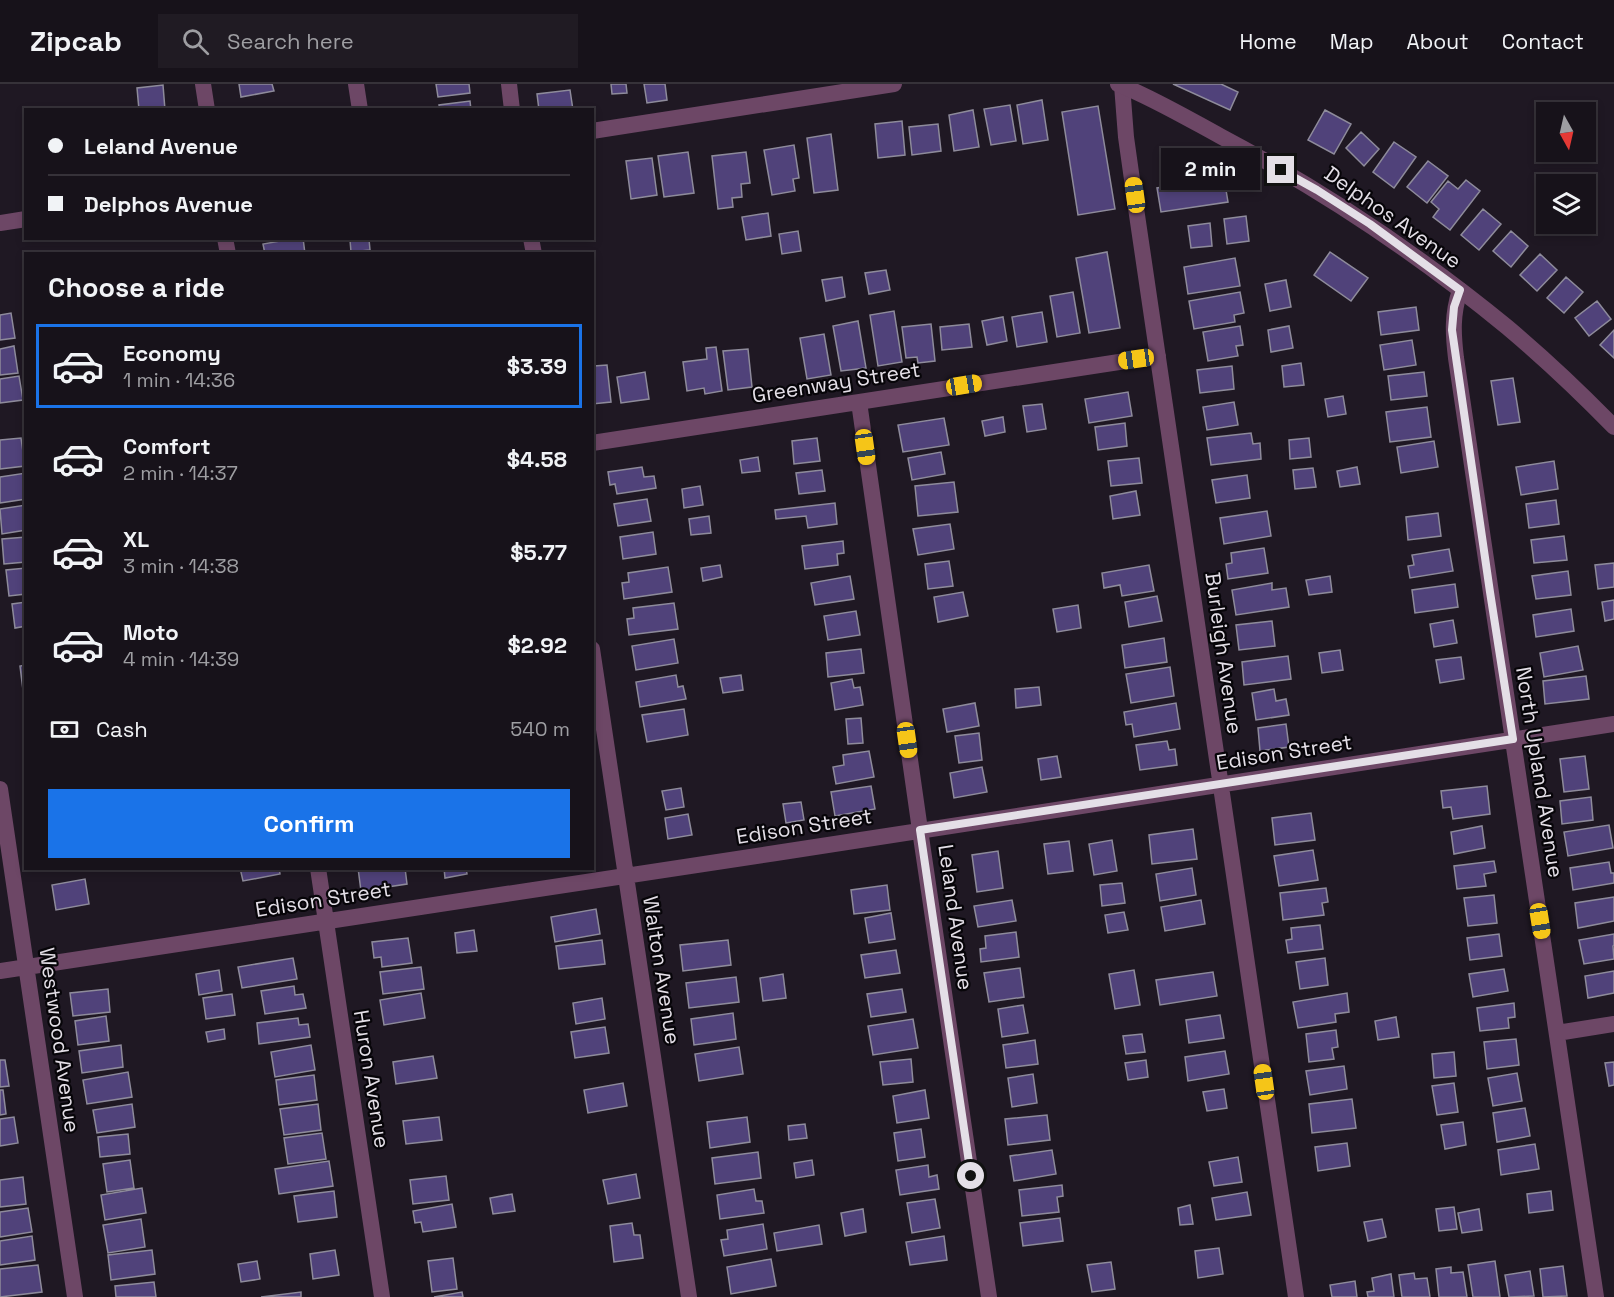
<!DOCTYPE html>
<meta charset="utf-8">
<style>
body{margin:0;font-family:"Space Grotesk",sans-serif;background:#201b23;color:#f1f3f6;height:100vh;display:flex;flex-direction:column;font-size:22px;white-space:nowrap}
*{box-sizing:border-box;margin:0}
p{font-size:20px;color:#9e9ea2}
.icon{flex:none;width:33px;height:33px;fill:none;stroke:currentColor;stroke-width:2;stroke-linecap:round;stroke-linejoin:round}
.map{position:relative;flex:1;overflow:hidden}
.panel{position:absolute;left:24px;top:168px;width:570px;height:618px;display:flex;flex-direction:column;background:#17121a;border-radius:0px;box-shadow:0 3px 9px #0003,0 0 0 2px #363239}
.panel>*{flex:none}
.guide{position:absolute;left:24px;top:24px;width:570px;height:132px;border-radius:0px;box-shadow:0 3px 9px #0003,0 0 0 2px #363239;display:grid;align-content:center;height:132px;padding:0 24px;background:#17121a}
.needle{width:39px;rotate:172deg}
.controls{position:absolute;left:1536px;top:18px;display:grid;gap:12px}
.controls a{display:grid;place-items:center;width:60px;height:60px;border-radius:0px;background:#17121a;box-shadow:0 3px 9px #0003,0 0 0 2px #363239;font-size:30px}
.end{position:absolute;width:27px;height:27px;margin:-14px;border:8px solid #e4dfe7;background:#111;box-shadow:0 0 0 3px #111}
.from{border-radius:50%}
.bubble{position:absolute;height:42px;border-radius:0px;background:#17121a;box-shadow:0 3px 9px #0003,0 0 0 2px #363239;font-size:20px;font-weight:600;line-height:42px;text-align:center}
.car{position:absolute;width:18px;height:36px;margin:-18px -9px;border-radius:8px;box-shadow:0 0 4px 2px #0007;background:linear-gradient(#f5c518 24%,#345 0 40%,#f5c518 0 76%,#345 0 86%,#f5c518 0)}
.guide b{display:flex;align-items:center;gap:21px;height:57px;font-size:22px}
.guide b+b{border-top:2px solid #363239}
.guide i{width:15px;height:15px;background:#f1f3f6}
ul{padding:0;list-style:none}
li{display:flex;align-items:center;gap:18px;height:84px;margin:0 12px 9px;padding:0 12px;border:3px solid transparent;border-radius:0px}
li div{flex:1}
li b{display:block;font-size:22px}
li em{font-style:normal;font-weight:600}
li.current{border-color:#1a73e8}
li>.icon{width:54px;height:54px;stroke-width:1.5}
h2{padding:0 24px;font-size:27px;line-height:72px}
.pay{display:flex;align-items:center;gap:15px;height:66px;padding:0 24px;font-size:22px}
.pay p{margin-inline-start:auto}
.button{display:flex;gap:12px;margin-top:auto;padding:12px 24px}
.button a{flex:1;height:69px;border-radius:0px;background:#1a73e8;color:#fff;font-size:24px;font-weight:600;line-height:69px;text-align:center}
header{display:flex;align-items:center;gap:36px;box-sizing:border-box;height:84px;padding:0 30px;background:#17121a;border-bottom:2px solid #363239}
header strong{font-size:28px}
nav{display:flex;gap:33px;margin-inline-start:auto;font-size:21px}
.search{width:420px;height:54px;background:#201b23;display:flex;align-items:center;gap:15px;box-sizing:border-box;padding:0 21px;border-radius:0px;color:#9e9ea2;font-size:22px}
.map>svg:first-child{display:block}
</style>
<header>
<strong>Zipcab</strong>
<div class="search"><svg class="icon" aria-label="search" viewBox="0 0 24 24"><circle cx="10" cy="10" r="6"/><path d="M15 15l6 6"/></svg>Search here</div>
<nav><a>Home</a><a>Map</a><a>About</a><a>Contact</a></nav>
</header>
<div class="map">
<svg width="1614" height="1213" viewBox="0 0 1614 1213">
<rect width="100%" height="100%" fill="#1f1823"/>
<!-- building -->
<path fill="#50427a" stroke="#8e8b9b" stroke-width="1.5" d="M239 0H272L274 7 241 13Z
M436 0H469L470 9 438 13Z
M611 0H626L627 9 612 10Z
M644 0H665L667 16 647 19Z
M1173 0H1221L1238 8 1230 26Z
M163 1 165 26H139L137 4Z
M570 6 573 26H539L537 10Z
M1042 16 1048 56 1023 60 1017 21Z
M470 17 471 26H440L439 21Z
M1010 21 1016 57 991 61 984 25Z
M1098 22 1115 125 1078 131 1062 28Z
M973 26 979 63 954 67 949 31Z
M1325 26 1351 40 1334 70 1308 56Z
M902 37 905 71 878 74 875 40Z
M938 40 941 67 912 71 909 43Z
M1361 48 1379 65 1364 82 1346 64Z
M831 50 838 106 814 109 807 54Z
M1394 58 1416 73 1394 104 1373 88Z
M794 61 799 94 793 95 795 107 772 111 764 66Z
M688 68 694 109 664 113 658 72Z
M746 68 750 99 741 100 742 113 732 114 733 123 718 125 712 72Z
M652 74 657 111 631 115 626 77Z
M1428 77 1448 92 1427 119 1407 103Z
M1224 94 1228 118 1161 128 1157 104Z
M1466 96 1480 107 1450 146 1433 133 1439 125 1431 118 1448 97 1458 105Z
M1483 125 1501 140 1479 166 1461 151Z
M768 129 771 152 746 156 742 133Z
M1246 132 1249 157 1227 160 1224 135Z
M1210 139 1212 162 1191 164 1188 142Z
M798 147 801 167 782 170 779 150Z
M1511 147 1528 162 1511 183 1493 167Z
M297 154H303L305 170H265L263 160Z
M369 155 370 166 351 168 350 156Z
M1107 168 1120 244 1089 249 1076 174Z
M1330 168 1368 194 1351 217 1314 191Z
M1540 170 1557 186 1537 207 1520 191Z
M1235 174 1240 202 1188 210 1184 183Z
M886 186 890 206 869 210 865 189Z
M842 193 845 213 826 217 822 196Z
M1566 193 1583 208 1564 229 1547 214Z
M1286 196 1291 223 1270 227 1265 200Z
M1073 208 1080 249 1057 253 1050 212Z
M1240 208 1244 229 1234 231 1235 238 1194 245 1189 217Z
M1597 217 1611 235 1589 252 1575 234Z
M1416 223 1419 246 1381 251 1378 228Z
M894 227 902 278 878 282 870 231Z
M1042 228 1047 258 1017 263 1012 233Z
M11 229 15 254 0 256V231Z
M1003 233 1007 257 987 261 982 237Z
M858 237 866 284 841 287 833 242Z
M931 240 935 277 918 279 917 273 906 274 902 243Z
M969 240 972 263 942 266 940 243Z
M1240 242 1243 261 1236 262 1238 272 1208 277 1203 248Z
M1289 242 1293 264 1271 268 1268 246Z
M1614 246V274L1600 261Z
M824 250 831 291 807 295 800 254Z
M1412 256 1416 281 1384 286 1380 261Z
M14 262 18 289 0 291V265Z
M716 263 722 307 705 310 704 304 687 307 683 278 707 275 706 264Z
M748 265 752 303 728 306 723 267Z
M1301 279 1304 301 1284 303 1282 282Z
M607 281 611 318 592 320V293L595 292 594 282Z
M1232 282 1234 305 1200 309 1197 286Z
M645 288 649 315 621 319 617 293Z
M1424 288 1427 312 1391 316 1388 292Z
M19 292 23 316 0 319V295Z
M1513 294 1520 338 1498 341 1491 297Z
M1128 308 1132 332 1089 339 1085 315Z
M1343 312 1346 330 1328 333 1325 315Z
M1234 318 1238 341 1207 346 1203 323Z
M1042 320 1046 345 1027 348 1023 322Z
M1427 323 1431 353 1390 358 1386 328Z
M1003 333 1005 348 985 352 982 337Z
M944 334 949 361 903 368 898 341Z
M1125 339 1127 362 1098 366 1095 343Z
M1251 349 1253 360 1260 359 1261 375 1211 381 1207 354Z
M21 354 25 382 0 385V356Z
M817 354 820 377 794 380 792 357Z
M1309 354 1311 373 1290 375 1289 356Z
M1434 357 1438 383 1401 389 1397 363Z
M941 368 945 390 912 396 908 374Z
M758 373 760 387 742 389 740 376Z
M1139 374 1142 399 1111 402 1108 377Z
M1554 377 1558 405 1521 411 1516 383Z
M642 383 644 393 654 392 656 404 617 410 615 400 610 401 608 388Z
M1357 383 1360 400 1340 403 1337 387Z
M1313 384 1316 403 1295 405 1293 386Z
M822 386 825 407 799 410 796 389Z
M26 389V415L0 419V393Z
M1247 391 1250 414 1216 419 1212 396Z
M954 398 958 428 918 432 915 402Z
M700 402 703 421 684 424 682 405Z
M1136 407 1140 431 1113 435 1110 412Z
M647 415 651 437 618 442 614 420Z
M1556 416 1559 440 1529 444 1526 420Z
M835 419 837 440 808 444 806 432 776 435 775 426Z
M26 421V446L2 450 0 425Z
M1267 427 1271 452 1224 460 1220 434Z
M1438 429 1441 452 1408 456 1406 433Z
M709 432 711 449 691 451 689 435Z
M950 440 954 465 918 471 913 445Z
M653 448 656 470 623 475 620 453Z
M1564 452 1567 476 1534 479 1531 456Z
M26 453V478L4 480 2 455Z
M843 457 844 469 837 470 838 481 805 485 802 462Z
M1264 464 1268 489 1228 495 1226 480 1232 479 1231 469Z
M1449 465 1453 487 1410 494 1408 482 1414 481 1412 471Z
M949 477 953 502 928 505 925 480Z
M1614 479V503L1598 505 1595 481Z
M720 481 722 493 703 497 701 484Z
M1149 481 1154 507 1122 512 1120 501 1104 504 1102 489Z
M668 483 672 508 624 515 622 499 629 498 628 489Z
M26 484V510L9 512 6 486Z
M1568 487 1571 511 1536 515 1532 492Z
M850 492 854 515 815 521 811 499Z
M1330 492 1332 508 1309 511 1306 496Z
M1272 499V506L1286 504 1289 523 1236 531 1232 506Z
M1455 500 1458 523 1415 529 1412 506Z
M963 508 968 532 938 538 934 513Z
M1157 512 1162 537 1129 543 1125 518Z
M1614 516V535L1605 537 1602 518Z
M26 518V542L15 544 12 520Z
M674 519 678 545 629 551 627 535 634 534 633 524Z
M1078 521 1081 544 1057 548 1053 525Z
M1571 525 1574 547 1536 553 1533 531Z
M856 527 860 551 828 556 824 532Z
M1453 536 1457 559 1434 563 1430 540Z
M1272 537 1275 562 1239 566 1236 541Z
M1164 554 1167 578 1125 584 1122 561Z
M674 555 678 579 636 586 632 562Z
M1578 562 1583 586 1544 593 1540 569Z
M861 565 864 589 828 593 826 569Z
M1340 566 1343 586 1322 589 1319 569Z
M1288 572 1291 595 1244 601 1242 578Z
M1461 573 1464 595 1440 599 1436 576Z
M26 581V605L23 606 20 582Z
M1170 583 1174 612 1131 619 1126 590Z
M676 591 678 603 683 602 686 615 640 623 636 598Z
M741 591 743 606 723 609 720 594Z
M1586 592 1589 615 1545 620 1543 597Z
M852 595 854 604 860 603 863 621 835 626 831 599Z
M1039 603 1041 621 1016 624 1015 605Z
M1274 605 1276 617 1286 615 1289 631 1256 636 1252 609Z
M975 619 979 642 947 648 943 625Z
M1176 619 1180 645 1134 653 1132 640 1126 641 1124 628Z
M684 625 688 651 647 658 642 631Z
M861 634 863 659 848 660 846 635Z
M1286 640 1289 663 1260 667 1258 644Z
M979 649 982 676 959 679 955 652Z
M1167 657 1169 666 1175 665 1177 681 1140 686 1136 661Z
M869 667 874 693 836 700 833 683 844 681 843 671Z
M1057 672 1061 693 1041 696 1038 675Z
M1585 672 1589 705 1564 708 1560 675Z
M982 683 987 708 954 714 950 689Z
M871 702 875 725 835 732 831 708Z
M1487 702 1490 730 1453 735 1451 723 1443 724 1441 707Z
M681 704 684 723 666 726 662 707Z
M1591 713 1593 736 1562 740 1560 717Z
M801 718 804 736 786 739 783 720Z
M1311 729 1315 756 1275 761 1272 734Z
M688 730 692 751 668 755 665 734Z
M1609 741 1613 764 1568 772 1564 748Z
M1482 742 1485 764 1454 770 1451 748Z
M1193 745 1197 775 1152 780 1149 751Z
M1112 756 1117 787 1094 791 1089 760Z
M1069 757 1073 787 1048 790 1044 760Z
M1313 766 1318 796 1279 802 1274 772Z
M998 767 1003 804 977 808 972 771Z
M1494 777 1496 788 1484 790 1486 802 1457 805 1454 782Z
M1609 778 1611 789H1614V799L1573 806 1570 784Z
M240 784H279L280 790 243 797Z
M358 784H405L407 800 361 807Z
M444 784H466L467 790 445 794Z
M1192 784 1196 811 1160 817 1156 790Z
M85 795 89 820 56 826 52 801Z
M1122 799 1125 819 1102 822 1100 801Z
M887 801 890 826 854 830 851 806Z
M1326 804 1328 818 1322 819 1324 831 1283 836 1280 809Z
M1494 811 1497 839 1468 842 1464 814Z
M1614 813V837L1578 844 1575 819Z
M1012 816 1016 837 978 843 974 822Z
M1201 816 1205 840 1165 847 1161 823Z
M596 825 600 850 555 858 551 833Z
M1124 828 1128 846 1108 849 1105 831Z
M891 829 895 855 869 859 865 834Z
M1320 841 1323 865 1288 869 1286 856 1292 855 1291 844Z
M474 846 477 867 457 869 455 849Z
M1016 848 1019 873 981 878 980 865 986 864 985 852Z
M1499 850 1502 872 1470 876 1467 854Z
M1614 850V861L1613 862 1614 875 1584 880 1579 856Z
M408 854 412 879 382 883 381 873 374 874 372 858Z
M602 856 605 880 559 885 556 862Z
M728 856 731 881 683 887 680 861Z
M896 866 900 889 865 894 861 871Z
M293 874 297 895 242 904 238 883Z
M1325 874 1328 901 1300 905 1296 878Z
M421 883 424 905 383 910 380 888Z
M1020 884 1024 913 989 918 984 889Z
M1504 885 1508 907 1473 913 1469 890Z
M219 886 222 907 199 911 196 890Z
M1134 886 1140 921 1115 925 1109 890Z
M1614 887V909L1588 914 1585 892Z
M1213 888 1217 912 1160 921 1156 896Z
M783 890 786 914 763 917 760 894Z
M736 893 739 918 689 924 686 899Z
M294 902 295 911 303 910 306 924 265 930 261 907Z
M108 905 110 928 73 932 70 909Z
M902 905 906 928 871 933 867 910Z
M421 909 425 934 384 941 380 916Z
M1347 909 1349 928 1335 930 1336 938 1298 944 1293 918Z
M232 910 235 931 206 935 203 914Z
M602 914 605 935 576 940 573 919Z
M1514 919 1515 933 1508 934 1509 944 1480 947 1477 924Z
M1023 921 1028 949 1002 953 998 925Z
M733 929 736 955 694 961 691 935Z
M1220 931 1224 954 1189 959 1186 936Z
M106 932 109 957 78 961 75 937Z
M1396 933 1399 953 1378 956 1375 937Z
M298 934 299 941 308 940 310 953 259 960 257 939Z
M913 935 918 964 873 971 868 942Z
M605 943 609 969 575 974 571 948Z
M224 945 225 955 208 958 206 948Z
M1336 946 1338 963 1332 964 1334 975 1309 978 1306 950Z
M1142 950 1145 968 1126 970 1123 952Z
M1516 955 1519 981 1487 985 1484 958Z
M1035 956 1038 980 1006 984 1003 961Z
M121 961 123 983 82 989 79 967Z
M311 961 315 986 275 993 271 968Z
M739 963 743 990 699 997 695 970Z
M1225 967 1229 990 1188 997 1185 973Z
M1454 968 1456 992 1434 994 1432 970Z
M433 972 437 994 396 1000 393 978Z
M911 975 913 998 883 1001 880 978Z
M0 976H5L9 1002 0 1003Z
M1146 976 1148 993 1128 996 1125 979Z
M1614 978V1001L1609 1002 1605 979Z
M1344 982 1347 1005 1310 1011 1306 987Z
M128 988 132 1013 87 1020 83 996Z
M1517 989 1522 1017 1493 1022 1488 994Z
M1033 990 1037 1019 1012 1023 1008 994Z
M314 991 317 1016 279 1021 276 996Z
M623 999 627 1022 588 1029 584 1006Z
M1454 999 1458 1028 1437 1031 1432 1002Z
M1224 1005 1227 1024 1207 1027 1203 1008Z
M0 1006H3L6 1030 0 1031Z
M925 1006 929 1034 897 1039 893 1012Z
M1352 1015 1356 1044 1312 1049 1309 1020Z
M132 1020 135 1043 97 1049 93 1026Z
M318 1020 321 1046 284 1051 280 1025Z
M1525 1024 1530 1052 1497 1058 1493 1029Z
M1047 1031 1050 1056 1008 1061 1005 1035Z
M14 1033 18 1059 0 1062V1035Z
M439 1033 442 1056 406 1060 403 1037Z
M747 1033 750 1058 710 1064 707 1038Z
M1463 1038 1466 1061 1445 1065 1441 1041Z
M805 1040 807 1054 789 1056 788 1042Z
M921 1045 925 1073 898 1077 894 1049Z
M322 1049 326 1075 288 1080 284 1054Z
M128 1050 130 1070 100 1073 98 1053Z
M1347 1059 1350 1082 1318 1087 1315 1063Z
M1535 1060 1539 1085 1501 1091 1498 1066Z
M1052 1066 1056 1090 1014 1097 1010 1072Z
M758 1068 761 1094 715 1100 712 1074Z
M1238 1073 1242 1098 1214 1102 1209 1078Z
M130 1076 134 1104 107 1108 103 1080Z
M812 1076 814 1091 796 1094 794 1079Z
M329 1077 333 1102 279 1110 275 1085Z
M928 1081 929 1093 937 1091 939 1105 900 1111 896 1086Z
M636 1090 640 1114 608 1120 603 1096Z
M446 1092 449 1116 413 1120 410 1096Z
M23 1093 26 1120 0 1123V1096Z
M1062 1101 1063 1112 1057 1113 1059 1128 1022 1132 1019 1106Z
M142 1104 146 1129 105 1136 101 1111Z
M754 1105 756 1117H762L764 1129 720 1135 717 1111Z
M334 1107 337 1133 298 1138 294 1112Z
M1551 1107 1553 1126 1529 1129 1527 1110Z
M1247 1108 1251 1131 1216 1136 1212 1114Z
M512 1110 515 1127 493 1130 490 1114Z
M935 1115 940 1144 912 1149 907 1119Z
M452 1120 456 1143 423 1148 421 1138 415 1139 413 1127Z
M1190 1121 1193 1140 1180 1141 1178 1124Z
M1454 1123 1457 1145 1439 1147 1436 1125Z
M28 1124 32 1148 0 1153V1128Z
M863 1125 866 1148 845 1152 841 1129Z
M1479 1125 1482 1146 1462 1149 1458 1129Z
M1060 1134 1063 1157 1023 1162 1020 1139Z
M141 1135 145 1163 108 1169 103 1141Z
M1382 1135 1386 1153 1368 1157 1364 1138Z
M632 1139 634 1151H640L643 1174 614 1178 610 1142Z
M763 1140 767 1165 724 1172 721 1156 728 1155 727 1146Z
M819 1141 822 1160 777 1167 774 1149Z
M32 1152 35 1176 0 1181V1157Z
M944 1152 947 1176 910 1181 906 1158Z
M1219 1164 1223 1190 1198 1194 1195 1167Z
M152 1166 155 1190 111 1196 108 1171Z
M335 1166 339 1191 313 1195 310 1170Z
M453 1174 457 1205 432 1208 428 1177Z
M771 1175 776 1202 731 1210 727 1183Z
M257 1177 260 1195 241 1198 238 1180Z
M1495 1177 1500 1213H1473L1468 1181Z
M1111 1178 1115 1205 1092 1208 1087 1181Z
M38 1181 42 1208 0 1213V1185Z
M1563 1182 1567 1212 1543 1213 1540 1185Z
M1451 1183V1189L1463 1188 1467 1213H1439L1436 1185Z
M1530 1187 1534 1212 1509 1213 1505 1191Z
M1414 1189 1415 1195 1427 1194 1430 1213H1402L1399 1191Z
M1391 1190 1394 1213H1368L1367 1208 1374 1207 1372 1194Z
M1355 1197 1357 1213H1332L1330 1201Z
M154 1198 156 1213H116L115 1202Z
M301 1208V1213H261Z
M462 1208 463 1213H434Z"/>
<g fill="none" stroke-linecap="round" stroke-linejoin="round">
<!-- minor -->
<path stroke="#6d4766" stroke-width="16" d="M203 0 207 26
M356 0 360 26
M509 0 512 26
M1122 1 1126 53 1137 131 1296 1213
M592 47 894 0
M0 139 26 135
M225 154 228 170
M531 154 534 170
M1460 206C1452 231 1453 249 1456 274L1596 1213
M859 318 920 746 989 1213
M592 359 1158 272
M592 565 689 1213
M0 705 75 1213
M318 784 382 1213
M0 887 776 769 1614 640
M1557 949 1614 940"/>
<!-- tertiary -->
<path stroke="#6d4766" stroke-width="16" d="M1118 0C1153 14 1187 34 1220 52 1322 106 1418 170 1507 243 1545 275 1580 308 1614 343"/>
</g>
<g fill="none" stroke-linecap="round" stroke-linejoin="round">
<!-- route -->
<path stroke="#e4dfe7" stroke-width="8" d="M971 1092 920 746 1513 655 1490 508 1452 246 1454 223 1460 206 1370 140 1317 106 1281 86"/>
</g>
<g text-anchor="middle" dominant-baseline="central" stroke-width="4.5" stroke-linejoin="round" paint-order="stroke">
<!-- street labels -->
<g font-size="21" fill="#e4dfe7" stroke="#070509">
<text transform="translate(1393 133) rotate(35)">Delphos Avenue</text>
<text transform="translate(836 298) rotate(-9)">Greenway Street</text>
<text transform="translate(1224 569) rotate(82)">Burleigh Avenue</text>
<text transform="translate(1284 668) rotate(-9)">Edison Street</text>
<text transform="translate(1540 688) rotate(81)">North Upland Avenue</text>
<text transform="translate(804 742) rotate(-9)">Edison Street</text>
<text transform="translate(323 815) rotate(-9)">Edison Street</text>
<text transform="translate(956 833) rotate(82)">Leland Avenue</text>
<text transform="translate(662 886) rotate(81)">Walton Avenue</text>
<text transform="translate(60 956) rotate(82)">Westwood Avenue</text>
<text transform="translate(372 995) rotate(81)">Huron Avenue</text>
</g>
</g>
</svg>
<div class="controls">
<a><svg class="needle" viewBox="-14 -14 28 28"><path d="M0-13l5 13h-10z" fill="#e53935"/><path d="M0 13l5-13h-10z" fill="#9e9ea2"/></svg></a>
<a><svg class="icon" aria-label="layers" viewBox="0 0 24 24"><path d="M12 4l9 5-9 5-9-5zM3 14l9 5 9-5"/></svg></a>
</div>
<i class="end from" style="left:971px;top:1092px"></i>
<i class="end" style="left:1281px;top:86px"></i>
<div class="bubble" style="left:1161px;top:64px;width:99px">2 min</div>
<i class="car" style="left:1135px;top:111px;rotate:352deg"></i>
<i class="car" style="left:1136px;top:275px;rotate:262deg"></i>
<i class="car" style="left:964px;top:301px;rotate:81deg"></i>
<i class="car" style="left:865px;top:363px;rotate:172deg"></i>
<i class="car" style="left:907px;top:656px;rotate:172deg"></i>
<i class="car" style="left:1540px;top:837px;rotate:171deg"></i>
<i class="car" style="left:1264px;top:998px;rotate:352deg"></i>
<div class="guide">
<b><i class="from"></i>Leland Avenue</b>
<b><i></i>Delphos Avenue</b>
</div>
<section class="panel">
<h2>Choose a ride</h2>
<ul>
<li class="current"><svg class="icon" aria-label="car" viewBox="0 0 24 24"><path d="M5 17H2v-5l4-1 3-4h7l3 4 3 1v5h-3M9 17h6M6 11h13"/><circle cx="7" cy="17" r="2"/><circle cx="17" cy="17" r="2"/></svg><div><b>Economy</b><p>1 min · 14:36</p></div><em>$3.39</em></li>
<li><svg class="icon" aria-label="car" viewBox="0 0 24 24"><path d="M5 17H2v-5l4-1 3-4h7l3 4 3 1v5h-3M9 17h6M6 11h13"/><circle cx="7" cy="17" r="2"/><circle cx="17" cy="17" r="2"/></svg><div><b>Comfort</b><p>2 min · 14:37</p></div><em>$4.58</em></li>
<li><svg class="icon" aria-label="car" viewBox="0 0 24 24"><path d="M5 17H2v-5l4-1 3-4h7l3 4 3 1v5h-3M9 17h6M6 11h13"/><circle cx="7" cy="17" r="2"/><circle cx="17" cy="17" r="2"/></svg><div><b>XL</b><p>3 min · 14:38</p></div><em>$5.77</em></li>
<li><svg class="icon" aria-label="car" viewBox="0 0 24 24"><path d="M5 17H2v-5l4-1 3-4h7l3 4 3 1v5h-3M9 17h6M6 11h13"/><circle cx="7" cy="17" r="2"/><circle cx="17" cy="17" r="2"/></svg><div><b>Moto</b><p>4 min · 14:39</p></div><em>$2.92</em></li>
</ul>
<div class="pay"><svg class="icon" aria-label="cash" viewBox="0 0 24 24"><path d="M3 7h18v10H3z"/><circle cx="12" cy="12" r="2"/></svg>Cash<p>540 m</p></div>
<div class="button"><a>Confirm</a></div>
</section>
</div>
